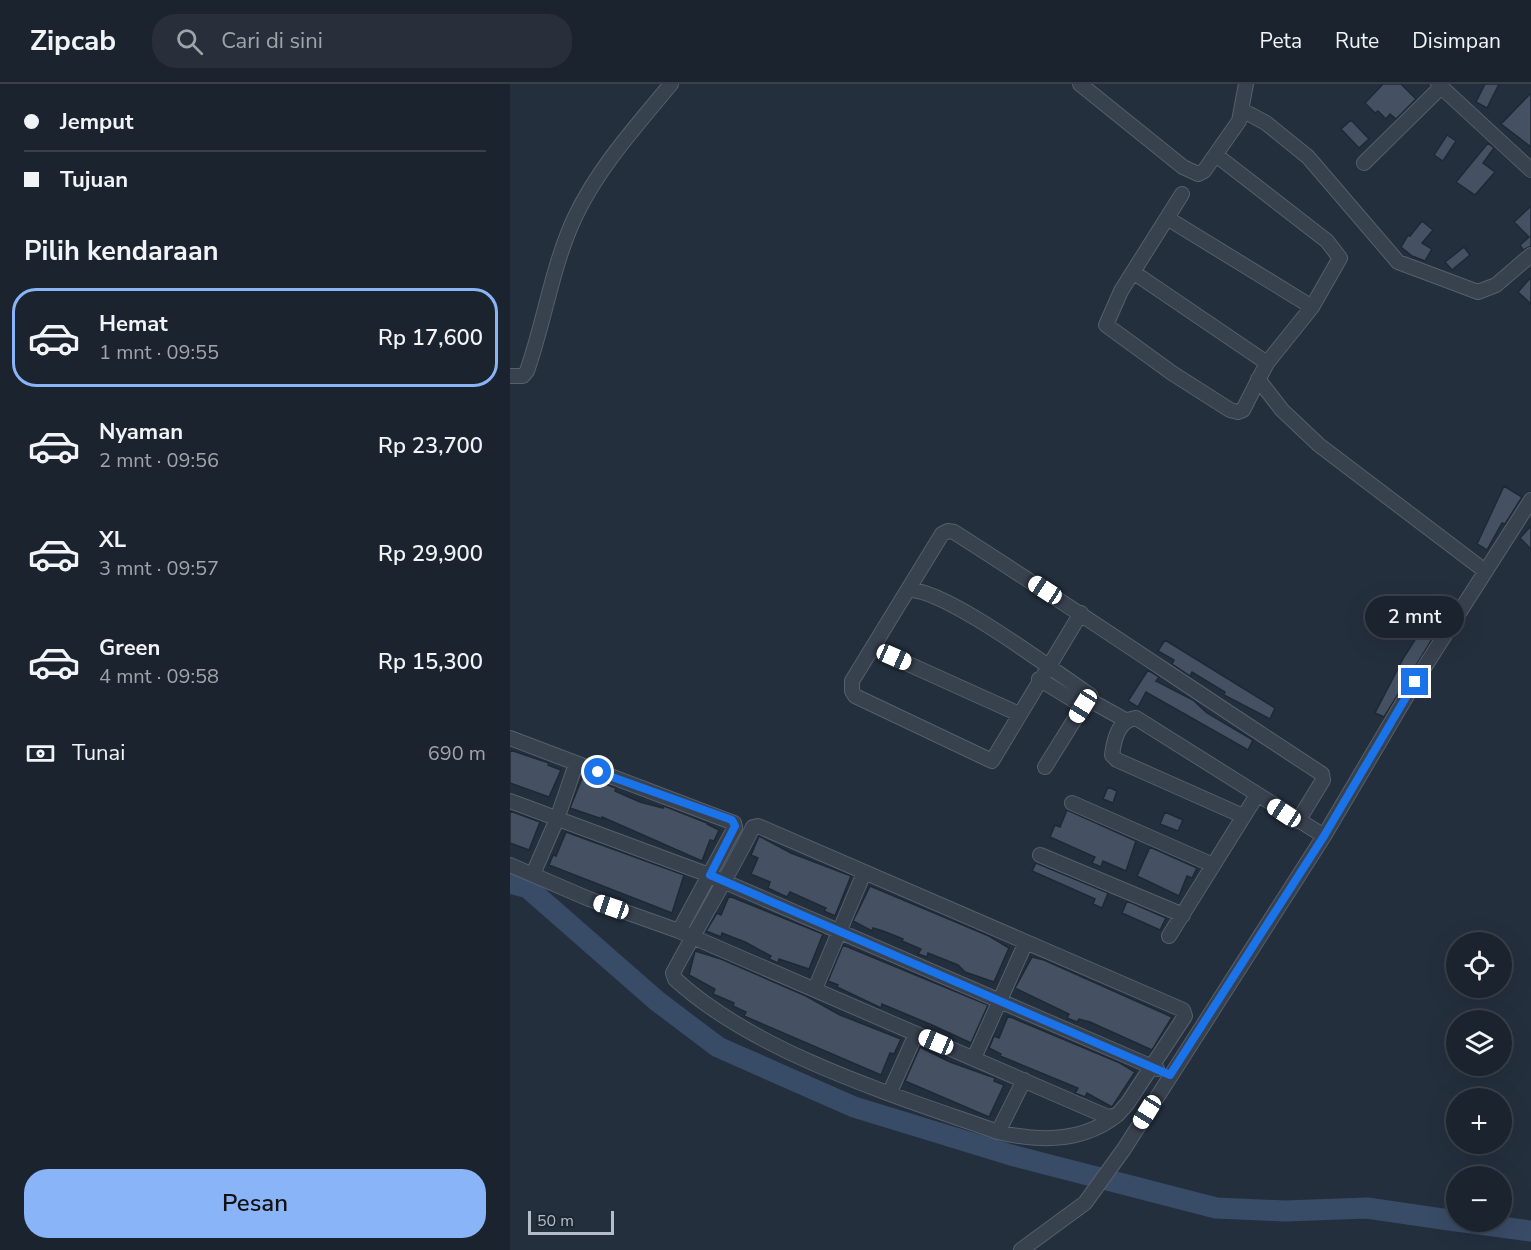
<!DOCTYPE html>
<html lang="id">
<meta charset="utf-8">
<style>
body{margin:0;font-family:"Nunito Sans",sans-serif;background:#282f3a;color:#f1f3f6;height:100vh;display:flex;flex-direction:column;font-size:22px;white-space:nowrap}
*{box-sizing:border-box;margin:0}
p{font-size:20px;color:#a0a4aa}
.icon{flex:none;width:33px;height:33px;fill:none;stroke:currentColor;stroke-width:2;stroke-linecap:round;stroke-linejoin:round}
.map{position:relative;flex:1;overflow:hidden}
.panel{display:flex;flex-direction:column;background:#1b232e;width:510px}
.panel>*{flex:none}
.top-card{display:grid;align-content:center;height:132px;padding:0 24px;background:#1b232e}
.fabs{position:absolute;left:936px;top:848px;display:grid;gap:12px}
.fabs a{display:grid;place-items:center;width:66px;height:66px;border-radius:50%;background:#1b232e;box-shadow:0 6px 24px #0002,0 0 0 2px #39404a;font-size:30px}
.scale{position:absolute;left:18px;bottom:15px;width:86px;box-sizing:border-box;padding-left:6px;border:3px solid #b4bcc9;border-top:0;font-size:16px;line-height:21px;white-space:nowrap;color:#b4bcc9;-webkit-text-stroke:4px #1d2633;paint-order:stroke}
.end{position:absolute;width:27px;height:27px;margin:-14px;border:8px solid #1a73e8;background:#fff;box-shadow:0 0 0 3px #fff}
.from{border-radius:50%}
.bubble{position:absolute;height:42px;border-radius:21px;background:#1b232e;box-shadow:0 6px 24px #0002,0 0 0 2px #39404a;font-size:20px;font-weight:600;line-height:42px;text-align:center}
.car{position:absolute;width:18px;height:36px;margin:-18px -9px;border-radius:8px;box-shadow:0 0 4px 2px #0007;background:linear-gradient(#fff 24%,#345 0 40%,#fff 0 76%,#345 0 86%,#fff 0)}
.top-card b{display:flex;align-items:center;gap:21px;height:57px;font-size:22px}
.top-card b+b{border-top:2px solid #39404a}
.top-card i{width:15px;height:15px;background:#f1f3f6}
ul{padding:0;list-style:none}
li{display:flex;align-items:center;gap:18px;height:99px;margin:0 12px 9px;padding:0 12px;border:3px solid transparent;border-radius:24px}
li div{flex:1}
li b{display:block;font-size:22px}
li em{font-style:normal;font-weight:600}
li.selected{border-color:#8ab4f8}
li>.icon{width:54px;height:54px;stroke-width:1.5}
h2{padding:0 24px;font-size:27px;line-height:72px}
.pay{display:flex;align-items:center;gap:15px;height:66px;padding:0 24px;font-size:22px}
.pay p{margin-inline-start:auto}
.button{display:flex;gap:12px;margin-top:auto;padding:12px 24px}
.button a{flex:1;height:69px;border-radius:24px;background:#8ab4f8;color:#111;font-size:24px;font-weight:600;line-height:69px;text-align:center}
header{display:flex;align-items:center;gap:36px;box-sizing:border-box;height:84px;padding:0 30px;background:#1b232e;border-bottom:2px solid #39404a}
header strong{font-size:28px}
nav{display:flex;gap:33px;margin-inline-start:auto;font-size:21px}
.search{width:420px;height:54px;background:#282f3a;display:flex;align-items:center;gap:15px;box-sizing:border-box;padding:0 21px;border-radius:24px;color:#a0a4aa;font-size:22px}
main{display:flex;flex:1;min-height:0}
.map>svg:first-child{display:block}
</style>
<header>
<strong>Zipcab</strong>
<div class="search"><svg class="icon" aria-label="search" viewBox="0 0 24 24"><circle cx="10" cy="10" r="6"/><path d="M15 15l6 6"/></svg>Cari di sini</div>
<nav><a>Peta</a><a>Rute</a><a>Disimpan</a></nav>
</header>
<main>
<section class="panel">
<div class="top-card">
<b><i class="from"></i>Jemput</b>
<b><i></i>Tujuan</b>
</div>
<h2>Pilih kendaraan</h2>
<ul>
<li class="selected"><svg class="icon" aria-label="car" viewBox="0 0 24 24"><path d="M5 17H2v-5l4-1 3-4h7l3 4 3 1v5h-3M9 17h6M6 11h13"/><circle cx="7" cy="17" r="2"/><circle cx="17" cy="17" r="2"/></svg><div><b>Hemat</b><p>1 mnt · 09:55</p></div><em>Rp 17,600</em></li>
<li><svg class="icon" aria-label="car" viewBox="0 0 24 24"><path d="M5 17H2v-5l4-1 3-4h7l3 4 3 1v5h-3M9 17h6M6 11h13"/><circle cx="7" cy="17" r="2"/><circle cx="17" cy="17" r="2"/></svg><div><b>Nyaman</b><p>2 mnt · 09:56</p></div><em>Rp 23,700</em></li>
<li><svg class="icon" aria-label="car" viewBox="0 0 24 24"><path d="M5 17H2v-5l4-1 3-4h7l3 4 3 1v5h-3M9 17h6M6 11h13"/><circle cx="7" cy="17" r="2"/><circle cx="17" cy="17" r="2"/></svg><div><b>XL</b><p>3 mnt · 09:57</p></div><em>Rp 29,900</em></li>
<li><svg class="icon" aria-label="car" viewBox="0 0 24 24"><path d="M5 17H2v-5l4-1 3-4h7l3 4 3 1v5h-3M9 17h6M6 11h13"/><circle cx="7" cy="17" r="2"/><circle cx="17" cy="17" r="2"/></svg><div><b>Green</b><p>4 mnt · 09:58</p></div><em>Rp 15,300</em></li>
</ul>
<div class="pay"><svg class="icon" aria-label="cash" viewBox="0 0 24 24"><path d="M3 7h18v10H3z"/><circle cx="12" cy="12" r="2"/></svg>Tunai<p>690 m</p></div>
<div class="button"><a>Pesan</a></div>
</section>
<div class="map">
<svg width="1021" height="1166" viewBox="0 0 1021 1166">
<rect width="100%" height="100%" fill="#242f3e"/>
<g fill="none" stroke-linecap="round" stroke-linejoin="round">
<!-- river -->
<path stroke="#394c67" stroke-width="21" d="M0 799 18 804 147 917 208 963 344 1023 501 1071 706 1124 775 1127 857 1124 946 1137
M947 1137 1021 1147"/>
</g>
<!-- building -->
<path fill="#455162" stroke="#1f2835" stroke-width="1.5" d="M873 0H891L906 15 886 35 880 30 876 35 868 27 865 29 855 19Z
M975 0H989L977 24 966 18Z
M1021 9V63L991 40Z
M841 36 859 55 849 64 831 45Z
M937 51 946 57 933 77 924 71Z
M978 59 984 64 973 79 985 88 965 111 946 98Z
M1021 122V162L1013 166 1010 161 1019 153 1004 138Z
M912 137 923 146 912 159 922 165 915 177 902 172 891 163 898 151 900 152Z
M954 163 960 171 942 186 935 178Z
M1021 193V220L1008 208Z
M994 402 1012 413 995 440 992 439 977 466 967 460Z
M1021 442V465L1010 454Z
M929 518 938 524 918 562 874 633 865 629 894 573Z
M655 556 765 624 760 635 714 611 715 608 682 588 680 592 662 580 664 576 648 567Z
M638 586 649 593 646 597 683 616 697 629 743 656 738 666 636 608 628 623 618 617Z
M0 666 39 679 38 681 51 686 39 713 0 699Z
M73 692 106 704 105 707 130 718 153 724 154 722 197 739V740L209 746 204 757 200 756 192 777 92 733V735L60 724Z
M598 703 607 707 603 719 593 715Z
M557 726 626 757 616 787 593 777 591 783 582 779 585 773 540 753 545 741 550 743Z
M0 727 30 738 19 766 0 759Z
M655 728 673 736 668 747 650 740Z
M56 748 174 791 162 829 39 781 43 771 46 772Z
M249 752 281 769 341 792 325 832 314 827 316 824 280 808 277 813 266 808 258 804 260 798 241 790 248 774 241 771Z
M640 763 687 784 682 794 677 792 669 812 627 792Z
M526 779 598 809 592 824 583 820 585 815 522 787Z
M360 802 479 852 499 864 484 898 455 888 448 881 418 869 417 873 408 870 411 865 392 857 393 855 373 847 363 844 362 847 343 837Z
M219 812 313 850 299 885 269 875 268 879 259 875 261 872 235 858 212 849 211 853 196 847 207 829 211 831Z
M617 817 656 834 650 846 612 829Z
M333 861 478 921 461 959 422 941 372 920 371 924 327 903 328 901 318 897Z
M185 867 211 875 296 912 330 931 391 955 384 970 380 969 371 991 234 932 236 928 223 922 224 919 203 910 205 905 179 891Z
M522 873 534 876 662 933 642 966 580 938 569 935 567 938 557 934 559 930 505 904Z
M498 932 610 979 625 988 602 1023 577 1009 575 1013 565 1009 568 1004 490 972 491 970 479 964 484 952 489 954Z
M410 963 440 978 485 994 484 997 494 1001 479 1033 395 997Z"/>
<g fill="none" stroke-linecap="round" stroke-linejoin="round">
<!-- minor casing -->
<g stroke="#565f6c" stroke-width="16">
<path id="minor" d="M570 0 673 83 688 90 694 87 729 37 736 0
M928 0 1021 86
M732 26 756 39 798 73 888 178 968 208 986 201 1021 171
M854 79 931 3
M672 110 611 207 596 241 662 289 720 326 728 328 733 326 757 279 802 223 830 174 817 157 706 71
M657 134 802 223
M623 188 757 279
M0 292H13L17 287C35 236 42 182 65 133 88 84 127 41 161 0
M748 295 772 326 809 361 975 487
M399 506C436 505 545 588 580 611L583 618 617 637
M571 529 482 677 345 612 342 607V597L432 450 438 447 444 448C568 527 689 610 812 690L813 696 788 737
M363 564 509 630
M529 595 573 622 582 619
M0 654 224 739 225 743 169 847
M535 683 573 622
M0 717 199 791 647 985
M562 719 703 781
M733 732 607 676 602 671C604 656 608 636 626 634L814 752
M530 771 673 831
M0 781 79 815 169 847 598 1033 607 1031 617 1020 675 932 673 926 248 742 243 743C218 793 189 840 163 889L165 895C247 970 384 1011 488 1048 529 1058 573 1058 607 1031
M23 790 47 735 66 680
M659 852 747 711
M305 905 354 789
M464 974 516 858
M380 1008 406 950
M488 1048 514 996
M511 1166 575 1119 614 1065 814 752 905 598 1021 416"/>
</g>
<!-- minor -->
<use href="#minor" stroke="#38414e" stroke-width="14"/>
</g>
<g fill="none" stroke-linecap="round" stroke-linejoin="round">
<!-- route -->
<path stroke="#1a73e8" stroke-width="8" d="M88 688 222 736 225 742 200 791 660 991 814 752 905 598"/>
</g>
</svg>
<div class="fabs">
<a><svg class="icon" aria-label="locate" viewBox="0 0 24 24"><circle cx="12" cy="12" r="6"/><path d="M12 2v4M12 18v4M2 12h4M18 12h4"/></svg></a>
<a><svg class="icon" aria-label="layers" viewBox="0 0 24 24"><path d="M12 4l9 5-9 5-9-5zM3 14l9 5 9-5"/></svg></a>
<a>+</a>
<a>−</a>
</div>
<div class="scale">50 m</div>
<i class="end from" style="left:88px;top:688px"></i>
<i class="end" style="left:905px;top:598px"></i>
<div class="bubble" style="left:855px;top:512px;width:99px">2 mnt</div>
<i class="car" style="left:535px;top:506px;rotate:303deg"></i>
<i class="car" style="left:384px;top:573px;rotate:114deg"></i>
<i class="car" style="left:573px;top:622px;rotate:212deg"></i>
<i class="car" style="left:774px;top:729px;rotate:303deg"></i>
<i class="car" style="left:101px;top:823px;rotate:289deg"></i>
<i class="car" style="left:426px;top:958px;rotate:293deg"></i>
<i class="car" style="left:637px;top:1028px;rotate:212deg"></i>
</div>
</main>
